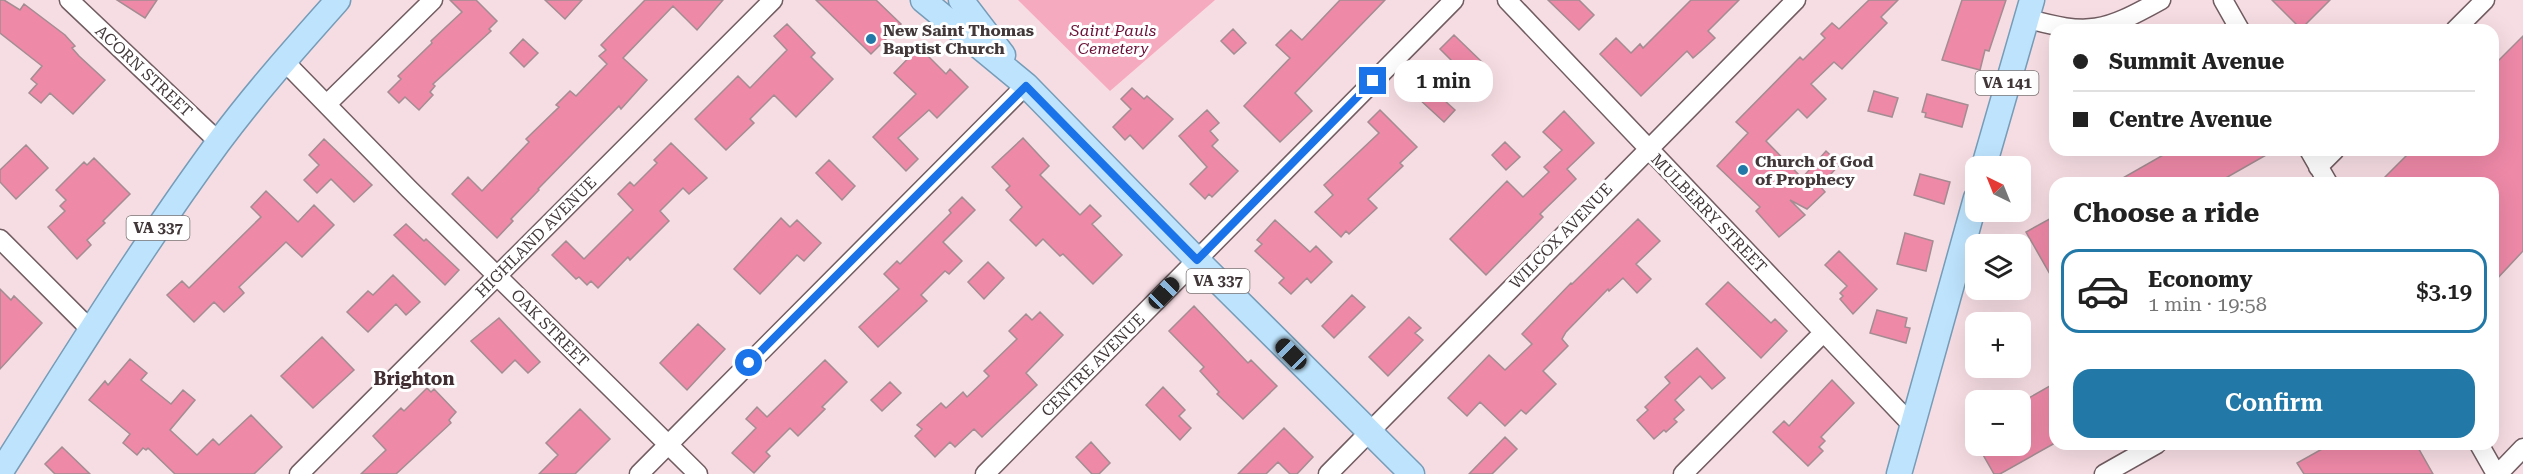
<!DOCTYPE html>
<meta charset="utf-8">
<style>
body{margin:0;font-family:"Roboto Serif",serif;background:#f6f6f6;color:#222;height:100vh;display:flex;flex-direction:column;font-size:22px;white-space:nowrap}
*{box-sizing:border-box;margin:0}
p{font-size:20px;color:#767676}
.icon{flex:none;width:33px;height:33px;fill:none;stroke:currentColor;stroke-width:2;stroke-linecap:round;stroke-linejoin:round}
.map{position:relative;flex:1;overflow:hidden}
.drawer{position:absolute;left:2049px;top:177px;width:450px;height:273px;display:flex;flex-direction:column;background:#fff;border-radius:18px;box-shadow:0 6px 24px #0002}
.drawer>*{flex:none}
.guide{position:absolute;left:2049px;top:24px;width:450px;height:132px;border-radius:18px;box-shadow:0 6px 24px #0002;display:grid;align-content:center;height:132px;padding:0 24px;background:#fff}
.needle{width:39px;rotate:317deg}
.fabs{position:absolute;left:1965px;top:156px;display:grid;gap:12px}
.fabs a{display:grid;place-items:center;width:66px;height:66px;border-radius:12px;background:#fff;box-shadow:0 6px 24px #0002;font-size:30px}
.end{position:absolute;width:27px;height:27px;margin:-14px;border:8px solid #1a73e8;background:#fff;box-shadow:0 0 0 3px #fff}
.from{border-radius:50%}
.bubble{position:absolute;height:42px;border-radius:18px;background:#fff;box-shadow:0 6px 24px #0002;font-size:20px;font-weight:600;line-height:42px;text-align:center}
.car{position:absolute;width:18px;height:36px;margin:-18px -9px;border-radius:8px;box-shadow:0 0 4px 2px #0007;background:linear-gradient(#222 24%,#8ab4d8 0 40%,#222 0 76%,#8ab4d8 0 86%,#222 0)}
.guide b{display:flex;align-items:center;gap:21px;height:57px;font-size:22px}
.guide b+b{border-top:2px solid #e0e0e0}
.guide i{width:15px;height:15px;background:#222}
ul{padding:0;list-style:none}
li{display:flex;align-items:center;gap:18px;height:84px;margin:0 12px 9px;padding:0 12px;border:3px solid transparent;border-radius:18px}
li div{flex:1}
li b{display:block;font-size:22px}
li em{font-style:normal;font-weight:600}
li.active{border-color:#2278a7}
li>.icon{width:54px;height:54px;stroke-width:1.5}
h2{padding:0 24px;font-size:27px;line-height:72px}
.action{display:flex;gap:12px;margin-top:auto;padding:12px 24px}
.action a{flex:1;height:69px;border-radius:18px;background:#2278a7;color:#fff;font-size:24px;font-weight:600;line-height:69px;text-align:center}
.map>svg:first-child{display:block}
</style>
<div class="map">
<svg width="2523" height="474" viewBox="0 0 2523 474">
<rect width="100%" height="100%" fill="#f6dde3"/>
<!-- green -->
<path fill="#f6aabf" d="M1018 0H1215L1110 91Z"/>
<!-- building -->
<path fill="#ee89a8" stroke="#a38c92" stroke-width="1.5" d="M0 0H4L20 10 24 4 65 35 75 46 72 48 79 56 105 80 73 114 50 93 41 103 29 93 37 84 31 79 42 66 0 33Z
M117 0H157L145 18Z
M450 0H476L497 21 489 29 491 31 433 84 435 86 430 92 433 95 419 110 405 97 399 103 388 92 401 79 398 76 432 43 431 41 462 12Z
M545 0H582L565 19Z
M645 0H723L697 30 673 6 623 58 647 80 621 109 619 106 538 189 539 190 511 219 513 221 497 238 452 194 468 177 482 191 529 142 526 139 559 107 556 105 570 91 576 96 607 64 599 56 606 50 601 45Z
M816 0H876L901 24 871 54Z
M1340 0H1385L1295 93 1312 111 1280 142 1244 106 1290 58 1276 45 1291 30 1302 40Z
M1548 0H1579L1594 15 1579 30Z
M1691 0H1739L1708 31 1715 38 1701 51 1693 58 1687 51 1641 96 1600 54 1616 38 1631 53 1640 44 1643 48Z
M1869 0H1898L1881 17 1887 23 1842 69 1834 62 1811 84 1826 99 1807 118 1798 109 1766 141 1802 178 1826 151 1840 164 1820 186 1825 192 1807 209 1790 200 1805 215 1779 237 1756 211 1760 207 1717 166 1748 133 1736 122 1800 57 1803 60 1825 38 1821 34 1832 23 1839 29Z
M1962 0H2006L1989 51 1985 50 1980 70 1942 60Z
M2272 0H2330L2301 29Z
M787 24 815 53 811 57 833 79 796 117 774 95 750 119 754 123 726 150 695 119 738 76 750 88 787 50 774 36Z
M1233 29 1246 43 1234 54 1221 41Z
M1454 35 1485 65 1471 79 1467 75 1444 100 1455 110 1444 122 1405 86 1418 74 1429 84 1451 60 1440 49Z
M2523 36V251L2493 283V183H2379L2412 150H2493V66Z
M523 39 538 53 524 67 510 53Z
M919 47 946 74 950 69 968 87 937 118 929 110 898 138 918 159 906 171 873 137 916 94 894 73Z
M1132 88 1144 99 1147 96 1173 119 1143 149 1130 135 1125 140 1113 127 1131 109 1121 99Z
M1874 91 1898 98 1892 117 1868 111Z
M1927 94 1968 105 1962 127 1925 117 1926 113 1922 112Z
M1207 110 1219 123 1210 131 1218 140 1212 146 1238 171 1212 197 1209 194 1205 199 1190 184 1207 167 1179 136Z
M1380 110 1417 147 1400 163 1403 166 1368 199 1377 208 1349 234 1346 231 1341 237 1315 212 1333 195 1324 185 1379 133 1368 122Z
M1564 111 1594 143 1567 169 1576 179 1540 214 1543 217 1486 275 1450 239 1507 181 1523 197 1549 172 1544 167 1562 150 1543 132Z
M1023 138 1049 166 1040 175 1080 215 1090 205 1101 216 1092 224 1122 255 1093 284 1063 254 1060 256 1043 239 1036 246 1010 220 1022 207 1006 190 1010 186 992 167Z
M324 139 372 185 354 202 331 179 317 193 304 180 319 165 309 155Z
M1505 142 1520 157 1506 170 1492 155Z
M671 143 707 178 689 194 683 188 660 211 669 221 630 260 628 257 598 288 591 281 587 285 579 277 576 279 552 255 566 241 584 259 633 210 618 194 630 182 634 186 657 163 654 160Z
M26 145 48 168 16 199 0 182V170Z
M2172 150H2275L2217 183H2114Z
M94 158 130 194 103 221 105 223 87 240 91 245 77 259 48 227 65 211 60 206 66 200 56 190 84 162 87 165Z
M829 160 855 186 842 200 816 173Z
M1920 174 1950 182 1944 204 1914 195Z
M266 191 298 222 314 205 334 225 302 257 286 242 239 287 244 293 224 312 214 302 194 322 167 295 182 281 189 288 261 217 251 207Z
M962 197 975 210 943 242 962 261 949 274 945 271 921 295 927 301 878 347 859 327 899 289 884 274 897 261 900 264 951 213 949 210Z
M2055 216V283L2026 232Z
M781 218 790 227 797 220 821 243 804 261 797 255 760 294 734 269Z
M1638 219 1660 241 1636 264 1651 279 1637 293 1623 278 1609 291 1608 289 1566 332 1562 339 1568 346 1543 371 1556 384 1526 414 1521 410 1505 426 1480 402 1467 416 1448 398 1489 355 1505 370 1532 344 1522 334 1571 283 1572 284Z
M1275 220 1310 252 1316 246 1332 262 1311 283 1307 278 1291 294 1279 283 1284 278 1255 251 1262 244 1257 240Z
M406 224 424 241 426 239 459 270 445 285 394 235Z
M1905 233 1933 241 1926 271 1897 264Z
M1839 251 1877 289 1853 314 1840 299 1843 296 1840 293 1847 286 1825 265Z
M988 262 1004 278 984 299 968 282Z
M393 275 420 302 406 315 396 304 368 332 347 312 368 291 373 295Z
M1728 282 1771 323 1775 319 1787 331 1761 358 1706 304Z
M0 289 11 300 14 296 42 323 0 369Z
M1352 295 1365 307 1334 338 1322 326Z
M1194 306 1248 363 1251 360 1277 386 1243 419 1217 394 1219 392 1200 371 1204 367 1169 331Z
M1877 310 1907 318 1905 327 1910 328 1906 343 1870 333Z
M1040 312 1063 335 1026 373 1037 385 982 437 974 429 955 447 950 442 935 457 915 436 922 429 917 425 941 403 946 408 963 392 967 397 989 376 984 371 1017 339 1009 331 1026 314 1032 320Z
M1409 317 1421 328 1415 333 1423 340 1388 376 1369 357Z
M499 318 540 362 528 373 515 360 502 373 471 341Z
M698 324 725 349 687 390 660 363Z
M322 337 354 370 313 408 281 376Z
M1697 348 1725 378 1712 389 1700 376 1675 400 1684 410 1674 419 1677 422 1666 432 1664 430 1654 439 1637 420 1648 410 1645 407 1670 383 1665 377Z
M130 359 147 373 141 380 171 404 183 390 195 400 170 430 197 455 213 439 219 445 251 415 282 447 254 474H175L148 448 146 450 143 448 137 455 123 443 130 434 89 400 105 381 108 385Z
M825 360 847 382 822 407 825 409 798 436 790 428 766 452 770 456 754 473 732 453 756 428 746 419 757 407 767 417Z
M1832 380 1854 403 1821 437 1825 441 1819 447 1823 451 1808 466 1773 432 1784 421 1789 426Z
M890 382 901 393 882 411 871 400Z
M2055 383V443L2000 474H1994L1978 446H2020V403Z
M1163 387 1185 410 1179 416 1191 428 1180 440 1146 405Z
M427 388 431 392 434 389 456 412 449 420 451 423 396 474H361L386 450 373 436 401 408 404 411Z
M580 409 610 439 575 474H539L558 455 546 443Z
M1284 428 1313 457 1297 474H1290L1278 462 1266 474H1238Z
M1505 437 1517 449 1492 474H1469Z
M1091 442 1110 463 1099 474H1092L1076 457Z
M2331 444H2416L2433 474H2304L2297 463Z
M62 447 90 474H55L45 464Z"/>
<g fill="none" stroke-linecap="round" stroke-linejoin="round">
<!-- minor casing -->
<g stroke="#715c61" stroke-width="21">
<path id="minor" d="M69 0 219 142
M1507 0 1912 425
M2223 0 2240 30
M2025 18C2090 36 2103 32 2161 0
M2455 30 2485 0
M284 61 409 189 698 474
M327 104 433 0
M2309 150 2328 183
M2318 167 2335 150
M0 239 91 330
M2479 444 2496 474
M299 474 773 0
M639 474 1026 85
M985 474 1454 0
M1328 474 1796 0
M1683 474 1823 333
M2104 474 2157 444
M2498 474 2523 448"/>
</g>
<!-- major casing -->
<g stroke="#769cb8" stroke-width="27">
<path id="major" d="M923 0 1026 85 1197 260 1412 474
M961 0 1003 55
M1984 166 2032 0
M0 473C71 362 140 249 218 143 255 93 297 46 338 0
M1899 474 1976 198"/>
</g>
<!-- minor -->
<use href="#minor" stroke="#fff" stroke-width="18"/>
<!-- major -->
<use href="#major" stroke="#bee4fd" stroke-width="24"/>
</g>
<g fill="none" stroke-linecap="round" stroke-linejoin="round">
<!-- route -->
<path stroke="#1a73e8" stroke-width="8" d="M749 363 1026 86 1197 260 1373 81"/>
</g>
<!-- markers -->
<g fill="#2278a7" stroke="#fff" stroke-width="2">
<circle cx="871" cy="39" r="6"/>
<circle cx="1743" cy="170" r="6"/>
</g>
<g text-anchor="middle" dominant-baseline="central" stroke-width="6" stroke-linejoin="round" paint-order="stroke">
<!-- shield labels -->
<g fill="#fff" stroke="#7b7475" stroke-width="1.5">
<rect x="1975.5" y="71" width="63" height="24" rx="4.5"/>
<rect x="126.5" y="216" width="63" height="24" rx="4.5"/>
<rect x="1186.5" y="269" width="63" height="24" rx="4.5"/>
</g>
<g font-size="15" font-weight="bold" fill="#42383a">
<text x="2007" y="83">VA 141</text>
<text x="158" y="228">VA 337</text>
<text x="1218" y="281">VA 337</text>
</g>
<!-- poi labels -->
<g font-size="16" font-weight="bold" fill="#42383a" stroke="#fff" text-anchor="start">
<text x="883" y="30">New Saint Thomas<tspan x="883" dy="18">Baptist Church</tspan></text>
<text x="1755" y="161">Church of God<tspan x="1755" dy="18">of Prophecy</tspan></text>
</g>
<!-- park labels -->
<g font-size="16" font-style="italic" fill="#6b1137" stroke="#fff">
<text x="1113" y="30">Saint Pauls<tspan x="1113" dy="18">Cemetery</tspan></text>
</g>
<!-- street labels -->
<g font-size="16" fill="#42383a" stroke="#fff">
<text transform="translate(144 71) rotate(43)">ACORN STREET</text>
<text transform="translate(1709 213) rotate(46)">MULBERRY STREET</text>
<text transform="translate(1561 236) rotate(-46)">WILCOX AVENUE</text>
<text transform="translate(536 237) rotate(-45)">HIGHLAND AVENUE</text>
<text transform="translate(550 328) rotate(45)">OAK STREET</text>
<text transform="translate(1093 365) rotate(-45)">CENTRE AVENUE</text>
</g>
<!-- neighbourhood labels -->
<g font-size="18" font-weight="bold" fill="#402e33" stroke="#fff">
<text x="414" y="378">Brighton</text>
</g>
</g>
</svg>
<div class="fabs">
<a><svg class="needle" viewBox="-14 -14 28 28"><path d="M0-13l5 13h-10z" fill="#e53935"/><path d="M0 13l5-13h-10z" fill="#767676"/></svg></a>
<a><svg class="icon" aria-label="layers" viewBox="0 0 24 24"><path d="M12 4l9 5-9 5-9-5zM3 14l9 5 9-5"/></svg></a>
<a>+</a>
<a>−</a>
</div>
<i class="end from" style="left:749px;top:363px"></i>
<i class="end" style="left:1373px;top:81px"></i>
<div class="bubble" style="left:1394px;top:60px;width:99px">1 min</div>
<i class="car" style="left:1164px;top:293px;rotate:44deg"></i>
<i class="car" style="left:1291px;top:354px;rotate:315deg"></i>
<div class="guide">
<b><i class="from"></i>Summit Avenue</b>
<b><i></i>Centre Avenue</b>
</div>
<section class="drawer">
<h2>Choose a ride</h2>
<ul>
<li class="active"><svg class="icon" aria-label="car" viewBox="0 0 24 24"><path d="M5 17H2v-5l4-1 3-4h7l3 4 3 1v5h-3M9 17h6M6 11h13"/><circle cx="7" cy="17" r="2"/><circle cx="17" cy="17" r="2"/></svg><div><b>Economy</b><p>1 min · 19:58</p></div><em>$3.19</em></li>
</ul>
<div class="action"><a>Confirm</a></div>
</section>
</div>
